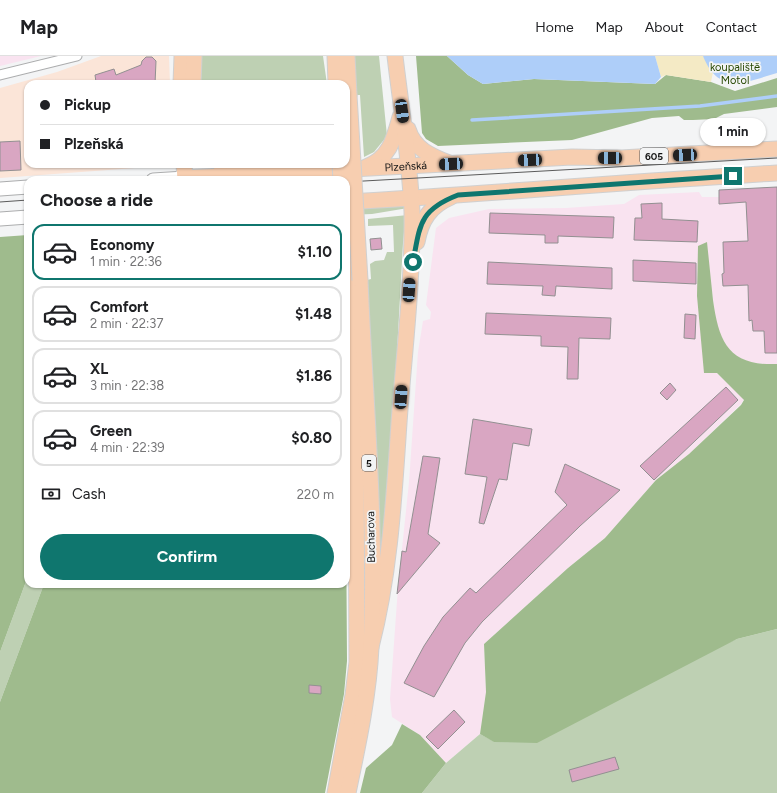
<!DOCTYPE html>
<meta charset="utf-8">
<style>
body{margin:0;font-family:Figtree,sans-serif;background:#f6f6f6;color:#202124;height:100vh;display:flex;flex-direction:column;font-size:15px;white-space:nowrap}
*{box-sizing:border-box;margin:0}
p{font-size:13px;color:#757577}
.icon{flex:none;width:22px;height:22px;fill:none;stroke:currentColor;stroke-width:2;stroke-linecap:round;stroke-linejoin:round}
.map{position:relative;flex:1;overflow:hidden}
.details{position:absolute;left:24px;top:120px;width:326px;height:412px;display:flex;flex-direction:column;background:#fff;border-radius:12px;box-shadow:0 1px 3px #0004}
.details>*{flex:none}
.banner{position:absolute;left:24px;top:24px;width:326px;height:88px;border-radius:12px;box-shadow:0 1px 3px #0004;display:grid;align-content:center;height:88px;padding:0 16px;background:#fff}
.end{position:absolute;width:18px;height:18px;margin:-9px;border:5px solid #0f766e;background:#fff;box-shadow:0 0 0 2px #fff}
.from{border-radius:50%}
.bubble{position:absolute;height:28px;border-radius:14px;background:#fff;box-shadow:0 1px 3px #0004;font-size:13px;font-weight:700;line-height:28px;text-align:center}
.car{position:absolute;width:12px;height:24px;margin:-12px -6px;border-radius:5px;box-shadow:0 0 3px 1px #0007;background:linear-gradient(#222 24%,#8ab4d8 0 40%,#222 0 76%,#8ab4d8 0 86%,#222 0)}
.banner b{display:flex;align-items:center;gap:14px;height:38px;font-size:15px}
.banner b+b{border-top:1px solid #e0e0e0}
.banner i{width:10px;height:10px;background:#202124}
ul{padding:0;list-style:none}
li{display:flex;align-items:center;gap:12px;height:56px;margin:0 8px 6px;padding:0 8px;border:2px solid #e0e0e0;border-radius:12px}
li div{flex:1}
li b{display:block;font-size:15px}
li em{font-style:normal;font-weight:700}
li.on{border-color:#0f766e}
li>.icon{width:36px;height:36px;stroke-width:1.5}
h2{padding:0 16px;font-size:18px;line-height:48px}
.pay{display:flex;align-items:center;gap:10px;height:44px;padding:0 16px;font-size:15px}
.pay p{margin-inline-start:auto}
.cta{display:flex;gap:8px;margin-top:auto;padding:8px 16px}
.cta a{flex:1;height:46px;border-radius:24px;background:#0f766e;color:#fff;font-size:16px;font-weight:700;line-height:46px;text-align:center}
header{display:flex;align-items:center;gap:24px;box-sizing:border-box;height:56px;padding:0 20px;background:#fff;border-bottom:1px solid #e0e0e0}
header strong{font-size:19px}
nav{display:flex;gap:22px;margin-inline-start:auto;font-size:14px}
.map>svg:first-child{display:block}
</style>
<header>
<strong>Map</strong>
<nav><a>Home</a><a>Map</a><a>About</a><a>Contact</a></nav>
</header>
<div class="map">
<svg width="777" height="737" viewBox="0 0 777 737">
<rect width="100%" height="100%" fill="#f3f4f5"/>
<!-- commercial -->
<path fill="#fbe5d8" d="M101 0H169L170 28H28V108H149L135 112 0 122V32L57 16Z"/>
<!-- industrial -->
<path fill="#f9e3f0" d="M0 0H41L0 10Z
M777 131V308H765L749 306 736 300 727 291 721 281 716 267 712 234 704 317H717L744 343 741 348 689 398 656 424 605 482 568 512 484 588 486 636 480 678 446 707 420 679 392 661 390 643 398 531 409 426 418 296 423 265 430 263 431 256 426 249 436 172 449 162 489 153 566 152 624 148 639 139 699 136 702 141H719V134Z"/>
<!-- green -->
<path fill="#bed0b3" d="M200 0H323L327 28H198Z
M354 0H379L387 80 374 96 364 101 360 39H356Z
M406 150 408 152 372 158 346 159V153Z
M408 159 407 174 404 176 403 187 391 405 381 499H379L367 224 371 223 370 208 375 205 384 204 387 196H394L393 169 368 170V163Z
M28 520V528H44L0 646V596Z
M777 573V737H422L446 707 480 678 495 686 737 583Z"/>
<!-- forest -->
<path fill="#9fbb8d" d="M416 0H447L468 19 483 28 534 23 655 28 666 19 711 26 735 35 777 22V51L724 58 714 63 693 64H684L679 60 652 62 572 84 438 90 426 83 422 77Z
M28 179V520L0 596V181Z
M707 186C709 205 711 225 713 244 719 287 729 310 777 308V573L737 583 537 687 494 686 480 678 486 636 484 588 568 512 605 482 656 424 689 398 741 349 744 344 717 317H704L697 240 698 190Z
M346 459 347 605 344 638 325 737H0V646L44 528H346Z
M402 668 420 679 446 707 422 737H360L366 712 392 689Z"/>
<!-- sand -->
<path fill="#f4eac5" d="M655 0H703L713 16 711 26 666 19 661 21Z"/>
<!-- water -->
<path fill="#aecef9" d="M447 0H655L661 21 655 28 534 23 483 28 468 19Z
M703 0H777V17C746 26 719 40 703 0Z"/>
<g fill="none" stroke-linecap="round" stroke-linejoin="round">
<!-- stream -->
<path stroke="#aecef9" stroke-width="3.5" d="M472 64 700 50 777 40"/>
</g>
<!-- building -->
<path fill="#d9a6c2" stroke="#929091" d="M146 1H152L156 5 155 28H94L96 26 95 19 114 13 116 19 141 9 142 5Z
M20 85 21 114 0 115V86Z
M777 131V297H765L764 275H753L752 264 749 265 748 229 723 230 722 218 724 217 723 186 748 185 746 146 719 148V134Z
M662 147V163L698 165 697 186 634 184 635 162H642L641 148Z
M490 157 614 161 613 182 558 180V187H545V179L489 177Z
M381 182 382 193 371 194 370 183Z
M633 204 696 207V228L633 225Z
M488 206 612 212V233L556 230 555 240 542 239 543 230 487 228Z
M486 257 611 262 610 283 579 282 578 323H567L568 291 541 290V280L485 278Z
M685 258 696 259 695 283 684 282Z
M670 327 676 334 667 344 660 337Z
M726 331 738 344 654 424 640 410Z
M473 363 532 373 529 390 513 387 507 424 499 423 484 468 479 467 487 421 465 418Z
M423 400 440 402 428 478 440 487 397 538 402 495 406 496Z
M565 408 620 434 580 470 482 566 465 587 434 641 404 627 424 590 443 561 470 532 476 537 567 449 555 436Z
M309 629 321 630V638L309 637Z
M454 654 465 666 438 693 426 681Z
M615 701 619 713 572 726 569 714Z"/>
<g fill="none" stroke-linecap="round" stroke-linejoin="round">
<!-- minor casing -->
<g stroke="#acadae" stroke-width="11">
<path id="minor" d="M0 19 77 0"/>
</g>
<!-- secondary casing -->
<g stroke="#acadae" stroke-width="15">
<path id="secondary" d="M153 124 185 122
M0 133 28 131
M0 163 28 161"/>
</g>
<!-- primary casing -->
<g stroke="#d0d0d0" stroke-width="17">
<g id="primary">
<path d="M335 0 336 28"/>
<path d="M347 0 349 39"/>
<path d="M181 28 182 0"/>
<path d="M193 28 194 0"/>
<path d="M408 73C414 93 431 100 449 107"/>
<path d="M184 108 185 124"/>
<path d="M220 108 242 114"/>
<path d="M366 111C389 103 394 83 400 61"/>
<path id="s1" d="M185 122 572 101 621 102 777 93"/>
<path d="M346 146C490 138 633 125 777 117"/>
<path d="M417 186C421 164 430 150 451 141"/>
<path d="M371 591C390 518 394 442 399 367 404 297 413 226 412 156 410 104 401 52 395 0"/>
<path d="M335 737 353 639 357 606 356 401 346 207"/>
<path d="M348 737C358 689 369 639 371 591 377 469 365 346 360 224"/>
</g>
</g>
<!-- minor -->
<use href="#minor" stroke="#fff" stroke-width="9"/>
<!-- secondary -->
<use href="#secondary" stroke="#fff" stroke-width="13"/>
<!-- primary -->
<use href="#primary" stroke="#f7ceb0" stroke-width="15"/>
<!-- tram -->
<path stroke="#5b5b5b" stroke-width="1" d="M346 126 777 102
M0 146 28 144"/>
<!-- primary-bridge casing -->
<g stroke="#d0d0d0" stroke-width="17" stroke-linecap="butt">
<path id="primary-bridge" d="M349 39 360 224
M340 108 341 124"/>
</g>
<!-- primary-bridge -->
<use href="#primary-bridge" stroke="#f7ceb0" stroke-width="15"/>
</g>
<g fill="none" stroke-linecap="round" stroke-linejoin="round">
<!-- route -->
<path stroke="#0f766e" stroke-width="5" d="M413 206C420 169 419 154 458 139L733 120"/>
</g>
<g text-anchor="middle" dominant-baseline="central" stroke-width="3.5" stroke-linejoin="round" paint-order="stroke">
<!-- shield labels -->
<g fill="#f3f4f5" stroke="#565657" stroke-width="1">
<rect x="640" y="92" width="28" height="16" rx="3"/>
<rect x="362" y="399" width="14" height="16" rx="3"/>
</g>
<g font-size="10" font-weight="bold" fill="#131313">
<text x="654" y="100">605</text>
<text x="369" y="407">5</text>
</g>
<!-- park labels -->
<g font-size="11" fill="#284903" stroke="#f3f4f5">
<text x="735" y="11">koupaliště<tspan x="735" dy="13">Motol</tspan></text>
</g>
<!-- street labels -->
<g font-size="11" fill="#131313" stroke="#f3f4f5">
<text stroke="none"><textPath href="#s1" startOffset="221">Plzeňská</textPath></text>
<text transform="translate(371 481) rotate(-91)">Bucharova</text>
</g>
</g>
</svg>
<i class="end from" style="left:413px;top:206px"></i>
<i class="end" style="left:733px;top:120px"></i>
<div class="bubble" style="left:700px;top:62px;width:66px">1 min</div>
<i class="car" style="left:402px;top:55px;rotate:172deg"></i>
<i class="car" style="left:685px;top:99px;rotate:267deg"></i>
<i class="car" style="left:610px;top:102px;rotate:270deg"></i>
<i class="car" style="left:530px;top:104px;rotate:267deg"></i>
<i class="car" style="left:451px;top:108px;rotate:267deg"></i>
<i class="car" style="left:409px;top:234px;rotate:4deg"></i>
<i class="car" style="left:401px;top:341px;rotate:4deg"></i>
<div class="banner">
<b><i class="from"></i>Pickup</b>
<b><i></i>Plzeňská</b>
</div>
<section class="details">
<h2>Choose a ride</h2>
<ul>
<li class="on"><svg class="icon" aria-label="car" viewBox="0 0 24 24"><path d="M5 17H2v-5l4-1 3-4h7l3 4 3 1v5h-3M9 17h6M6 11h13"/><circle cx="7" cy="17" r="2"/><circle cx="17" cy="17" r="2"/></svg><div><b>Economy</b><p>1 min · 22:36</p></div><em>$1.10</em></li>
<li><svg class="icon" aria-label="car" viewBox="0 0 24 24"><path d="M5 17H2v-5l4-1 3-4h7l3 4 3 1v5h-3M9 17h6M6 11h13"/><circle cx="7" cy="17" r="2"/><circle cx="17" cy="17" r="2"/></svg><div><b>Comfort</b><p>2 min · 22:37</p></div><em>$1.48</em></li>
<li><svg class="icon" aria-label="car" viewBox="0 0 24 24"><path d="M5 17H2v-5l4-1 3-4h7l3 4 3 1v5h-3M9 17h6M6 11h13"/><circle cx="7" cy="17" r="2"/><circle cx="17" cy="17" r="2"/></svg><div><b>XL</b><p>3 min · 22:38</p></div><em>$1.86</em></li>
<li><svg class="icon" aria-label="car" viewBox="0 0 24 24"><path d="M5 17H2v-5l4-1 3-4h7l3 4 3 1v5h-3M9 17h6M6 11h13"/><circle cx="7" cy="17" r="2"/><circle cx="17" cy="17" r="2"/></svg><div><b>Green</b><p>4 min · 22:39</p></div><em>$0.80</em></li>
</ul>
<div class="pay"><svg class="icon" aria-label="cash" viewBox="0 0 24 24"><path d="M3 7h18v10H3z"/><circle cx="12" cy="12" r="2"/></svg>Cash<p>220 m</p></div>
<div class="cta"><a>Confirm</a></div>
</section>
</div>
